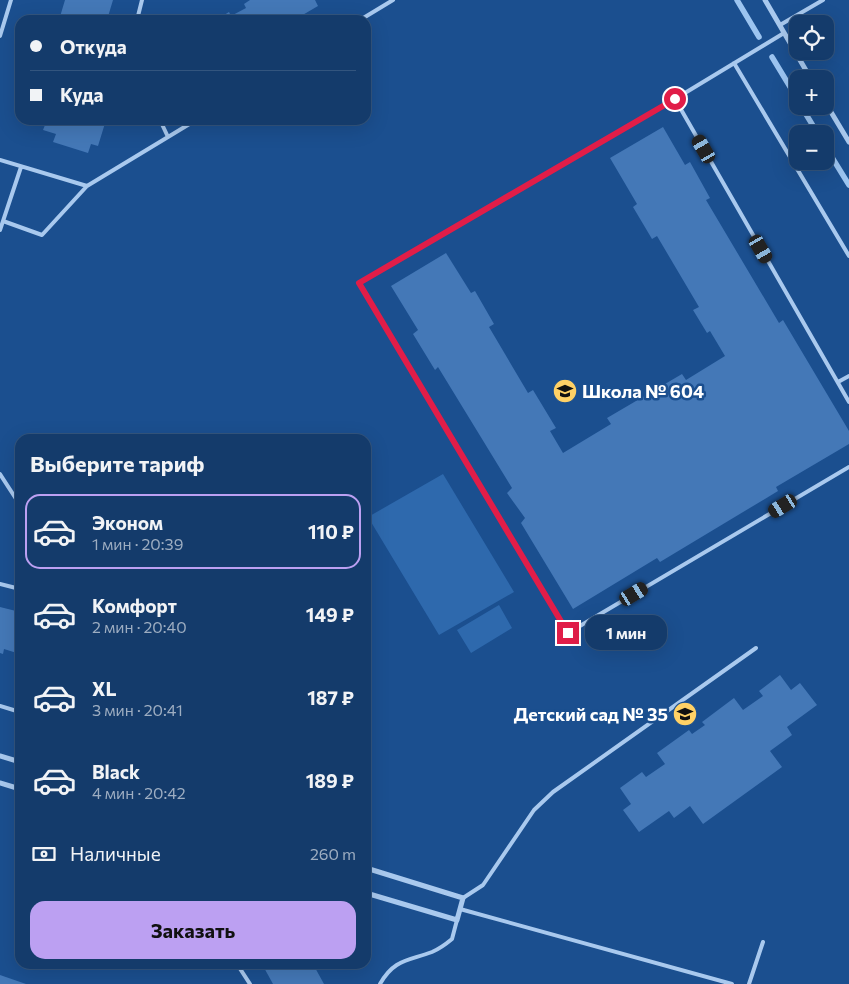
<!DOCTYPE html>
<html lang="ru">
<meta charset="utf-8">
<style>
body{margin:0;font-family:Commissioner,sans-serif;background:#214673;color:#f1f3f6;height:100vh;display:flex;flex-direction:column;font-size:19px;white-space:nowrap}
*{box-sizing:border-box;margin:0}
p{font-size:16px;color:#9dadc1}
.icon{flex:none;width:28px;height:28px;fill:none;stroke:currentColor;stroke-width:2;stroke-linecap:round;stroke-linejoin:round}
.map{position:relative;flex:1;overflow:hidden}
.panel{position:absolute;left:15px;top:434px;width:356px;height:535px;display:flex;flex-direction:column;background:#143b6b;border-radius:15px;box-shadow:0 5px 20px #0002,0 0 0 1px #33557e}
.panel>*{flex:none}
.guide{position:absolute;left:15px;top:15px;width:356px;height:110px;border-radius:15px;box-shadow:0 5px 20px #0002,0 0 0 1px #33557e;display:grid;align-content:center;height:110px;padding:0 15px;background:#143b6b}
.buttons{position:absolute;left:789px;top:15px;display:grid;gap:10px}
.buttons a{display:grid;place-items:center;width:45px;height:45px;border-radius:10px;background:#143b6b;box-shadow:0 5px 20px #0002,0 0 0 1px #33557e;font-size:25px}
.end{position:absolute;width:22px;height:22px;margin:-11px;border:6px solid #e11d48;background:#fff;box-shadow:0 0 0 2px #fff}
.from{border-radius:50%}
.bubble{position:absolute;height:35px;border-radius:15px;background:#143b6b;box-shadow:0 5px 20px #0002,0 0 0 1px #33557e;font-size:16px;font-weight:700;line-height:35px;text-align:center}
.car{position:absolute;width:15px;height:30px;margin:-15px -8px;border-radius:6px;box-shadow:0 0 4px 1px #0007;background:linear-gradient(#222 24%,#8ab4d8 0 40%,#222 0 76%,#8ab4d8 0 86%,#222 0)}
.guide b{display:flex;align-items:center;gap:18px;height:48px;font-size:19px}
.guide b+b{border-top:1px solid #33557e}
.guide i{width:12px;height:12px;background:#f1f3f6}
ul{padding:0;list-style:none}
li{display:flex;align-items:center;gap:15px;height:75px;margin:0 10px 8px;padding:0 5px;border:2px solid transparent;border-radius:15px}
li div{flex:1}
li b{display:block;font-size:19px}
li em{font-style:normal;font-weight:700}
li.current{border-color:#bca0f2}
li>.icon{width:45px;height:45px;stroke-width:1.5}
h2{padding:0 15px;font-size:22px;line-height:60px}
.pay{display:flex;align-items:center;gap:12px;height:55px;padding:0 15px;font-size:19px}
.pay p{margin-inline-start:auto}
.cta{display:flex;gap:10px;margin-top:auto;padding:10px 15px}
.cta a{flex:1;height:58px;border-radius:15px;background:#bca0f2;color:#111;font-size:20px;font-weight:700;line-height:58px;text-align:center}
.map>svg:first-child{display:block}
</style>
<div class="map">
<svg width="849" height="984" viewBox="0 0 849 984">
<rect width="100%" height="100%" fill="#1b4f8f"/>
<!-- green -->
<path fill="#2e69ad" d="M443 474 514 592 439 635 368 517Z
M499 605 512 628 471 653 457 630Z"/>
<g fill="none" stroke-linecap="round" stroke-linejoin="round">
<!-- stream -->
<path stroke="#9cc4f0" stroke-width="5.5" d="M737 0 759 37
M772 57 798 100
M801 106 818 134
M825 146 849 185"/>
</g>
<!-- building -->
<path fill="#4478b7" d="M65 0H113L107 20H59Z
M250 0H315L318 6 294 20H216L229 12 231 16 246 8 244 4Z
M47 120H106L98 146 91 144 88 153 53 142 56 134 43 130Z
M663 127 685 165 690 162 710 198 706 200 779 323 783 320 849 431V444L776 487 778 491 660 562 657 558 573 609 521 523 525 518 507 493 512 488 438 367 435 370 413 334 418 330 391 286 446 253 471 293 475 291 494 324 489 327 528 393 533 390 556 428 550 431 563 453 611 424 607 418 682 374 686 380 725 356 710 331 707 333 693 310 699 307 657 236 652 239 633 207 637 204 610 158Z
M0 607 20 612V654L4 649 3 654 0 653Z
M780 675 791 690 800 683 817 705 787 727 792 735 770 751 782 767 703 824 690 806 674 818 669 811 639 832 623 810 631 804 620 788 642 772 646 777 665 764 657 753 689 730 692 734 705 725 702 722 734 698 743 710 763 696 759 691Z
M262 964H313L324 984H273Z
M0 975 26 984H0Z"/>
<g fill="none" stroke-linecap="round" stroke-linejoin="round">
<!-- service -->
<path stroke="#a9c9ee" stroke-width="4" d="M137 20 142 0
M360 20 393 0
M780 25 823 0
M784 33 675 99 359 283 568 633 849 467
M0 36 11 0
M734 63 849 256
M675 99 849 402
M168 137 196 120
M0 160 87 186 168 137 160 120
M3 221 42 235 87 186
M0 230 21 167
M838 382 849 376
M0 474 20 505
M0 584 20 589
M0 706 20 712
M463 898 483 885 534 810 553 792 756 648
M460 909 732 984
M237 964 250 984
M380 984C394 959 408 961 432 952 439 949 446 944 452 939L457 920
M749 984 763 942"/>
<!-- minor -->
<path stroke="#a9c9ee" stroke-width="5" d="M765 0 811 79
M825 102 849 142
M0 756 20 762
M0 783 20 789
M366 868 463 898 457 920 366 893"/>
</g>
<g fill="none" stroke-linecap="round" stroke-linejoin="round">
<!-- route -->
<path stroke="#e11d48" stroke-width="6" d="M568 633 359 283 675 99"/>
</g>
<!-- icons -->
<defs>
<g id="school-disc" transform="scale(1.25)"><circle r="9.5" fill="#ffd166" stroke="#1b4f8f"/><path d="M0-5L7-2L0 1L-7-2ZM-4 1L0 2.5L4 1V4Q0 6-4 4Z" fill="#111"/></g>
</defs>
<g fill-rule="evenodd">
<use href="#school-disc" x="565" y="391"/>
<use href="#school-disc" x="685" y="714"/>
</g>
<g text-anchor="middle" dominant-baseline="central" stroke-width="5" stroke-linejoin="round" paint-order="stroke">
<!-- poi labels -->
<g font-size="18" font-weight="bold" fill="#fff" stroke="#1b4f8f" text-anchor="start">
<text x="582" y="391">Школа № 604</text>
<text x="668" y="714" text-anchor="end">Детский сад № 35</text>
</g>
</g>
</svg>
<div class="buttons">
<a><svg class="icon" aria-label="locate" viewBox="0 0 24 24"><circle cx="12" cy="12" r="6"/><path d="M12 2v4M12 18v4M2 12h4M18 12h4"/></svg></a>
<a>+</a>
<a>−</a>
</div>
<i class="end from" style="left:675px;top:99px"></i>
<i class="end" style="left:568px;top:633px"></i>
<div class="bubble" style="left:585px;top:615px;width:82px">1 мин</div>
<i class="car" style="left:704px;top:149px;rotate:330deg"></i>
<i class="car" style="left:761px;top:249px;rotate:150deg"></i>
<i class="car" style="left:783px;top:506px;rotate:239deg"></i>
<i class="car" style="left:634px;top:594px;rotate:59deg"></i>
<div class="guide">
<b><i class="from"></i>Откуда</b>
<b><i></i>Куда</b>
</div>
<section class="panel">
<h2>Выберите тариф</h2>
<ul>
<li class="current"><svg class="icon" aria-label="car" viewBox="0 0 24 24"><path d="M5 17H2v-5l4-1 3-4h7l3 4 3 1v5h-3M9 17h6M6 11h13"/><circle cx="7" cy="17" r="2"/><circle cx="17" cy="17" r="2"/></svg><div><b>Эконом</b><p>1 мин · 20:39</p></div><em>110 ₽</em></li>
<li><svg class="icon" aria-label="car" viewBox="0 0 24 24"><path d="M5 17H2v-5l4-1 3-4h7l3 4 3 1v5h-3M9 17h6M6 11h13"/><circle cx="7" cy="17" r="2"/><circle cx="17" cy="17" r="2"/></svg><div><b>Комфорт</b><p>2 мин · 20:40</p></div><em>149 ₽</em></li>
<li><svg class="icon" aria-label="car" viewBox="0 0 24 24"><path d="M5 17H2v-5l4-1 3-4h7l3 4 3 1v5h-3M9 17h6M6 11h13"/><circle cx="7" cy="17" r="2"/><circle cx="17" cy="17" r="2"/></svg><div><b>XL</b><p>3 мин · 20:41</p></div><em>187 ₽</em></li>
<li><svg class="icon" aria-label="car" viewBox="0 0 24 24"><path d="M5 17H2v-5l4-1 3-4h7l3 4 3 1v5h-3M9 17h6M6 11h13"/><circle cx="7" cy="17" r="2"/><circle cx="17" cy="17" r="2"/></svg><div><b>Black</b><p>4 мин · 20:42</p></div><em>189 ₽</em></li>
</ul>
<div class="pay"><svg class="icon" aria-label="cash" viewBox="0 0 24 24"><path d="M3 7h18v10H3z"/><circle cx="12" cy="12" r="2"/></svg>Наличные<p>260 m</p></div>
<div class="cta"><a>Заказать</a></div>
</section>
</div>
